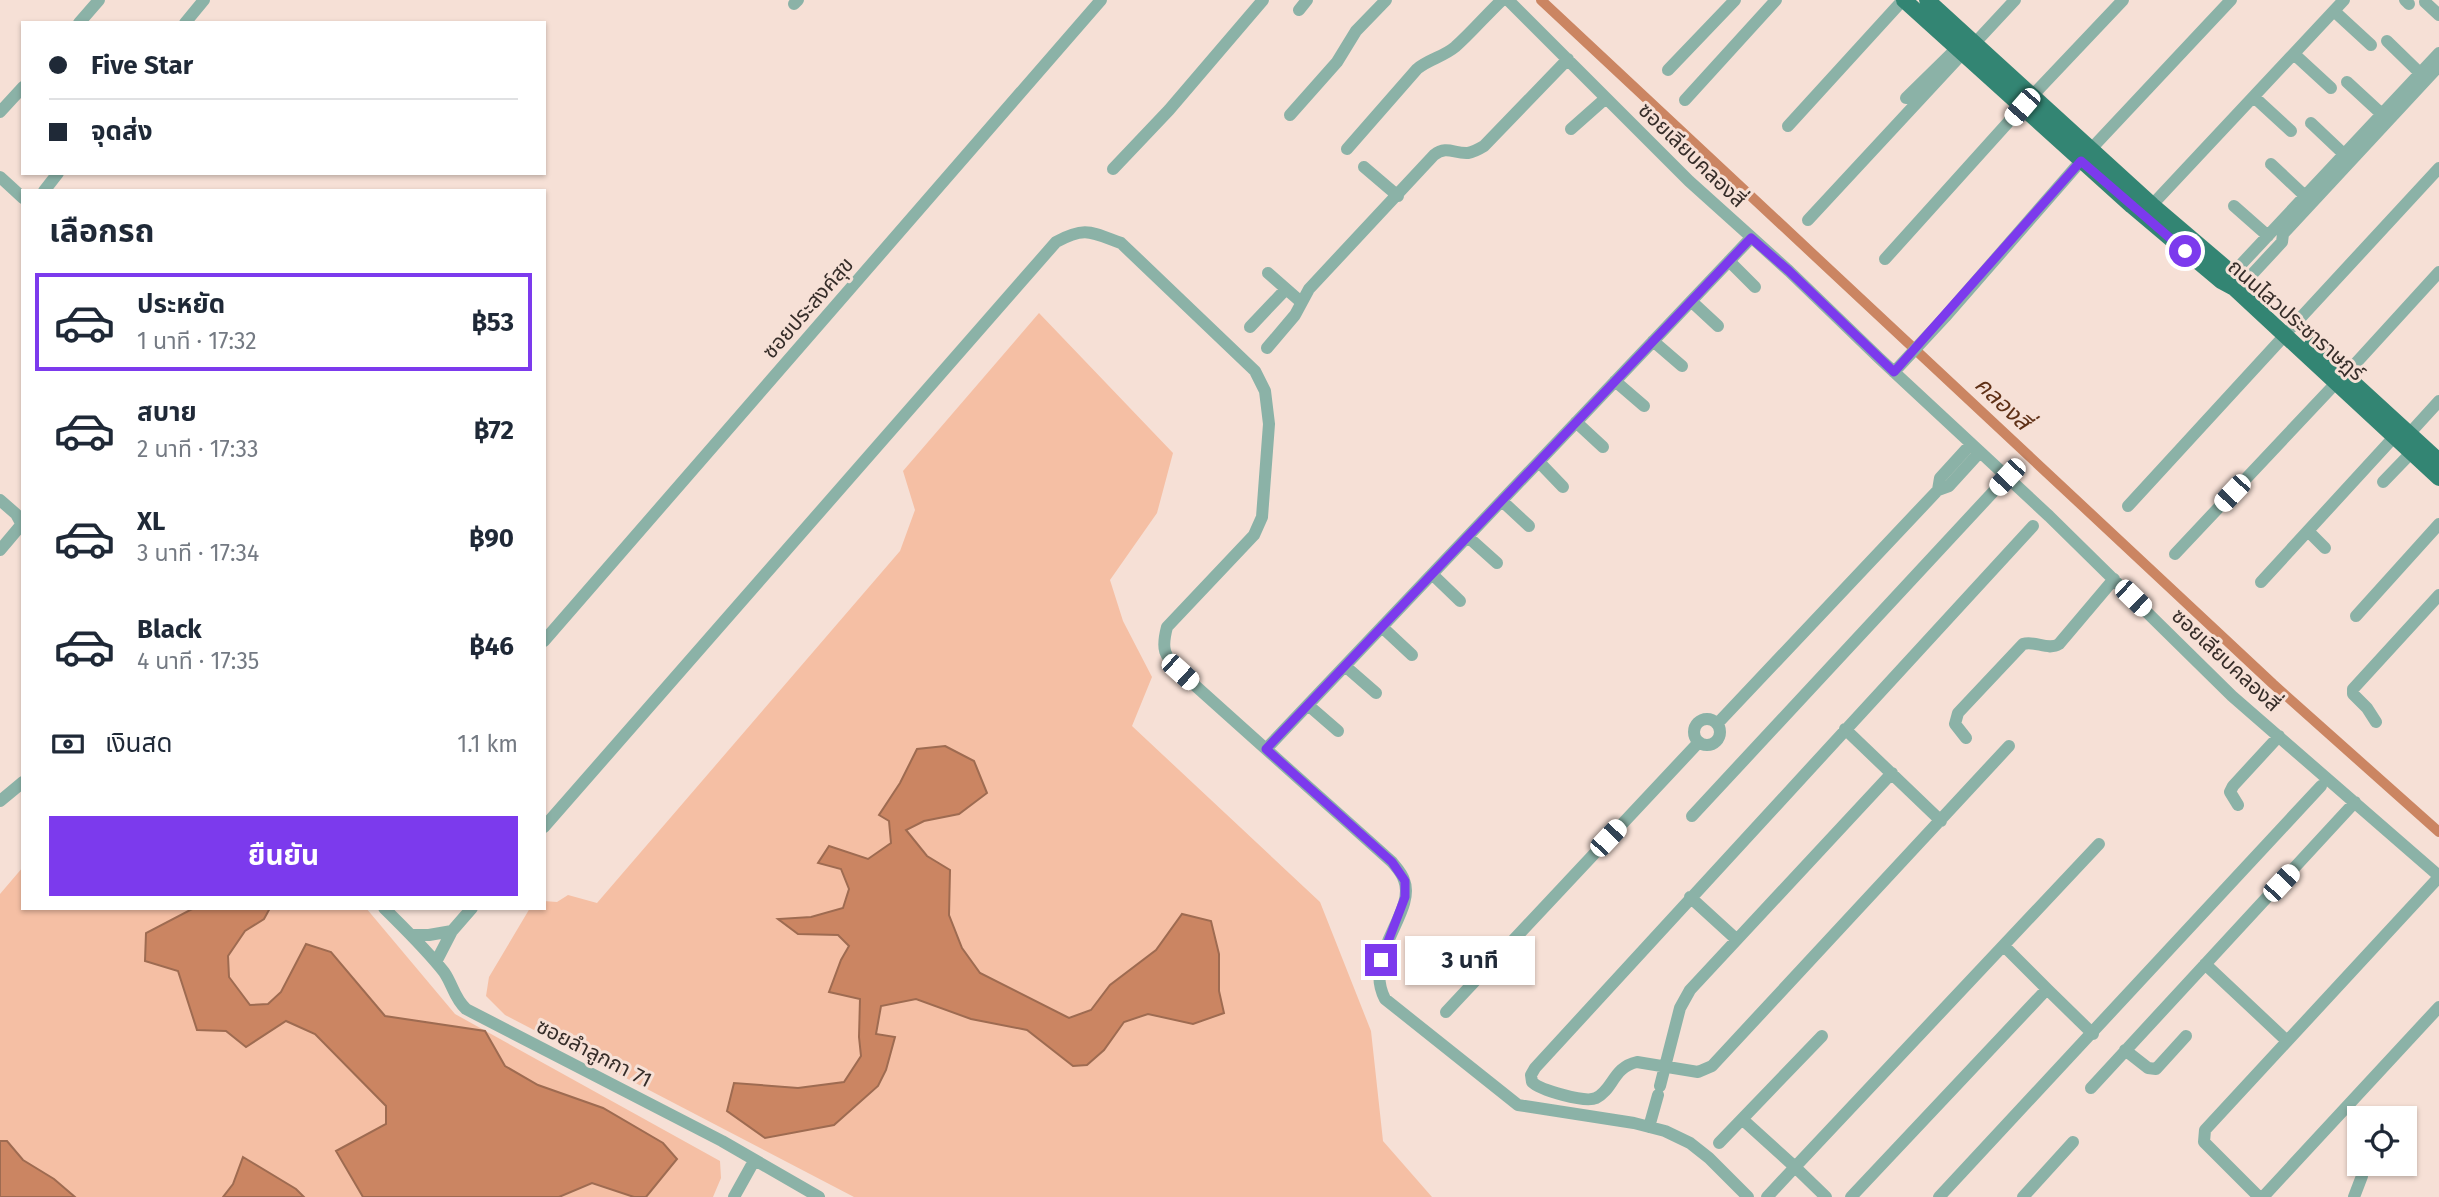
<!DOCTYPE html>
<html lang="th">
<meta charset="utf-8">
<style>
body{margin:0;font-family:"Fira Sans","Noto Sans Thai",sans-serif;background:#f2f2f3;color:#1f2937;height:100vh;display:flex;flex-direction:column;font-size:26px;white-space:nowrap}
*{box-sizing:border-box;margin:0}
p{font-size:23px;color:#747a83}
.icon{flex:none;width:38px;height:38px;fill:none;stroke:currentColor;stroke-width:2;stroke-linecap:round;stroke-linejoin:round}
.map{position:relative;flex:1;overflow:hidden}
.sheet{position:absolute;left:21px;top:189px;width:525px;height:721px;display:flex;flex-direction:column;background:#fff;border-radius:0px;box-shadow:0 2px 5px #0004}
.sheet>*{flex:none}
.top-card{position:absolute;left:21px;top:21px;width:525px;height:154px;border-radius:0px;box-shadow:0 2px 5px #0004;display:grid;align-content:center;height:154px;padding:0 28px;background:#fff}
.fabs{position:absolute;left:2347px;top:1106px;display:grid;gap:14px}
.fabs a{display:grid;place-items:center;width:70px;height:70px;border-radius:0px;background:#fff;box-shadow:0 2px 5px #0004;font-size:35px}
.end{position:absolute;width:32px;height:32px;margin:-16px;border:9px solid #7c3aed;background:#fff;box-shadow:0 0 0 4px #fff}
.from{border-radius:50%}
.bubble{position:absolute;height:49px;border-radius:0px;background:#fff;box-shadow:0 2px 5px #0004;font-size:23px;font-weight:700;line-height:49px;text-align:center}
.car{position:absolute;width:21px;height:42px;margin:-21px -10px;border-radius:9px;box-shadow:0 0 5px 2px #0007;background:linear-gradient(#fff 24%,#345 0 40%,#fff 0 76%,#345 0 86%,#fff 0)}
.top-card b{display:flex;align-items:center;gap:24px;height:66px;font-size:26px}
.top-card b+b{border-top:2px solid #e0e1e3}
.top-card i{width:18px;height:18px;background:#1f2937}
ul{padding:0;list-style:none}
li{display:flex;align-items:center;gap:21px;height:98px;margin:0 14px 10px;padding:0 14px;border:4px solid transparent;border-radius:0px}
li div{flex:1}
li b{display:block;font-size:26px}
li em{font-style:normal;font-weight:700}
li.active{border-color:#7c3aed}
li>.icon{width:63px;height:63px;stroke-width:1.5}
h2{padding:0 28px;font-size:32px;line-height:84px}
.pay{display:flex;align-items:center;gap:18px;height:77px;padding:0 28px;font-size:26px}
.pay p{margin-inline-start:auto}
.action{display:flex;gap:14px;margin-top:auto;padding:14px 28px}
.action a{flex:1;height:80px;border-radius:0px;background:#7c3aed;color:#fff;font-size:28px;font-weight:700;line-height:80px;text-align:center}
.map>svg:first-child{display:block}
</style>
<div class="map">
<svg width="2439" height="1197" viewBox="0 0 2439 1197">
<rect width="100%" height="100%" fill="#f6e0d6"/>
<!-- green -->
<path fill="#f5bfa4" d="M1039 313 1173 453 1157 513 1110 580 1123 621 1152 677 1132 726 1320 902 1371 1031 1383 1141 1432 1197H854L505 1015 486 996 489 977 530 908H544V901L557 902 568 895 597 903 900 551 915 510 903 471Z
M23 867V908H366L455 1014 720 1161 721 1178 713 1197H0V894Z"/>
<!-- water -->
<path fill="#cb8562" stroke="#9e6b51" stroke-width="2" d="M945 746 974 761 987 793 959 814 924 821 906 830 927 856 950 870 949 915 962 948 980 973 1069 1018 1091 1010 1110 985 1156 950 1182 914 1211 921 1219 954V991L1224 1013 1193 1024 1148 1014 1124 1022 1104 1050 1087 1065 1073 1066 1027 1030 971 1019 916 999 881 1006 876 1034 895 1037 886 1070 878 1086 834 1125 765 1138 727 1111 734 1083 798 1088 844 1082 861 1056 859 1037 860 999 829 992 841 960 849 946 838 935 798 934 778 919 811 917 843 908 849 889 841 869 818 863 829 846 868 859 891 843 889 821 879 815 900 783 917 749Z
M194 908H270L264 919 245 931 228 956 229 977 250 1005 268 1004 281 992 306 944 331 952 385 1016 485 1031 505 1066 538 1085 603 1108 663 1143 677 1159 646 1197H634L592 1183 559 1197H363L336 1151 386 1124V1106L315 1034 286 1021 246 1047 226 1031 197 1030 178 971 145 961 146 933Z
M0 1141H7L23 1160 54 1179 75 1197H0Z
M243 1157 296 1189 304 1197H223L233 1184Z"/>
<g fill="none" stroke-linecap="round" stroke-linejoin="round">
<!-- canal -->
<path stroke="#cb8562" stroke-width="10" d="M1541 0 2273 684 2439 832"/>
<!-- minor -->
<path stroke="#8bb2a7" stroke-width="12" d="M1508 0 1689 181 1789 271 1879 358 2049 516 2232 696 2439 876
M2405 0 2409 4
M2425 2 2439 15
M794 4 798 0
M1299 10 1307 0
M2334 11 2371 45
M79 23 99 0
M185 23 204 0
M2387 41 2424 77
M1974 44 2015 0
M2294 54 2331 88
M1668 70 1735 0
M2347 82 2386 118
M2033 95 2123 0
M2254 97 2291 131
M1906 98 1957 48
M1685 100 1776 0
M0 112 23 87
M1290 115 1337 62 1356 31 1386 0
M2311 123 2348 158
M1788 126 1903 0
M1571 129 1606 98
M2092 148 2231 0
M1347 149 1417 69C1429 59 1443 57 1455 47 1471 33 1486 15 1502 0
M2271 164 2305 196
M1364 167 1398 196
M1113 169 1169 110 1263 0
M0 177 23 198
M44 191 58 173
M2152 205 2344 0
M2234 206 2268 236
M1808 220 1963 53
M1885 259 2022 107
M1729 261 1755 287
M1268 273 1301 302
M2233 273 2439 53
M2244 283 2282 242 2283 234 2439 66
M1691 301 1718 326
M1250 327 1286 289
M2292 327 2439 168
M1653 341 1682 366
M1267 348 1295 315 1309 289 1434 155C1447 145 1454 154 1468 153 1474 152 1479 149 1484 146L1568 59
M1894 372 1945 317 2081 161
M2345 375 2439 272
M1615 381 1644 406
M1576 422 1603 447
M2409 434 2439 401
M1971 444 1940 478 1938 490 1949 486 1980 452
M1539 462 1563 487
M2383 482 2411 453
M0 500 16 514 23 527
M1502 501 1529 526
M2128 506 2286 334
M2309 532 2325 548
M1468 537 1497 563
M0 550 22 524
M2175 554 2336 383
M1432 574 1460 601
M2261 582 2394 437
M2356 616 2439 524
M1382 627 1412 655
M544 641 1101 0
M1345 666 1376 693
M1308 705 1338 731
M1694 732a13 13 0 1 1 26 0a13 13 0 1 1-26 0Z
M2376 722 2367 708 2353 694V689L2439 595
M1717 724 1938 490
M1845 729 1941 821
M1966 738 1955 724 1958 713 2023 644C2035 640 2048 651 2059 644L2114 579
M2009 746 1712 1066 1698 1072 1637 1062C1613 1067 1613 1090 1596 1098 1585 1103 1540 1090 1532 1082L1531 1075 1535 1068 2033 526
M1266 749 1751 238
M0 801 23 782
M2238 805 2230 792 2233 786 2279 736
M1692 816 2007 477
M544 827 1056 242C1085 226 1091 232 1121 243L1255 371 1265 391 1269 424 1262 517 1254 535 1167 627C1161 650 1164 655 1180 672L1392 862C1396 867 1402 873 1404 880 1417 912 1362 955 1385 999L1518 1105 1634 1123 1665 1131 1690 1143 1709 1158 1748 1197
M1690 897 1736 939
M384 908C405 929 426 949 444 972 453 985 454 998 466 1009L722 1141 819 1197
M452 931 472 908
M411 935H429L452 931 436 962
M2205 964 2286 1040
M2047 989 2093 1034
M1446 1012 1699 742
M2125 1050 2148 1068 2156 1069 2186 1036
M1660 1086 1680 1008 1690 990 1892 773
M2091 1088 2355 802
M1742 1119 1795 1167 1767 1197
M1649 1127 1658 1095
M1719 1143 1822 1036
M734 1197 754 1161
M1826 1197 1795 1167 2099 844
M1851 1197 2047 989 2004 946
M1939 1197 2321 786
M2023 1197 2073 1142
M2259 1197 2204 1142 2205 1130 2439 877
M2263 1197 2439 1007
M2354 1197 2362 1176"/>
<!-- major -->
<path stroke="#338573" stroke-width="16" d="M1904 0 2132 206 2221 281 2234 288 2439 478
M1927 0 2152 205 2254 292
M2312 345 2439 461"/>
</g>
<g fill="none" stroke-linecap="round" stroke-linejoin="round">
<!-- route -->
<path stroke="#7c3aed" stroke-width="9" d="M1381 960 1405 897V881L1392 862 1266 749 1751 238 1789 271 1894 372 2081 161 2185 251"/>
</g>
<g text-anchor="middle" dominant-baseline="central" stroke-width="6" stroke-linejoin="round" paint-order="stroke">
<!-- street labels -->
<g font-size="21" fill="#362d29" stroke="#f6e0d6">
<text transform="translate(1692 155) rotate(44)">ซอยเลียบคลองสี่</text>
<text transform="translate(808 308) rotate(-49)">ซอยประสงค์สุข</text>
<text transform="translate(2296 320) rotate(41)">ถนนไสวประชาราษฎร์</text>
<text transform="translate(2226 660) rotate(43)">ซอยเลียบคลองสี่</text>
<text transform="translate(594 1053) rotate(27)">ซอยลำลูกกา 71</text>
</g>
<!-- water labels -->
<g font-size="23" font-style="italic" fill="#5f3016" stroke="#f6e0d6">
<text transform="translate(2003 403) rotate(43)">คลองสี่</text>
</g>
</g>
</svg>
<div class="fabs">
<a><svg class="icon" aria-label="locate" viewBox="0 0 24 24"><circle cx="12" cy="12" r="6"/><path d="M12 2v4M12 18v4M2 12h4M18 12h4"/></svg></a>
</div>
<i class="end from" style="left:2185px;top:251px"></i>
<i class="end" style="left:1381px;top:960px"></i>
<div class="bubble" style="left:1405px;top:936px;width:130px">3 นาที</div>
<i class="car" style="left:2022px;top:107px;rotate:221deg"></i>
<i class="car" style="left:2007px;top:477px;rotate:223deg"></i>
<i class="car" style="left:2232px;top:493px;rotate:223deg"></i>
<i class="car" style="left:2133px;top:598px;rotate:134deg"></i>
<i class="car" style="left:1180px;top:672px;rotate:132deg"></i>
<i class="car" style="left:1608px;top:838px;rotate:43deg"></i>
<i class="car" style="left:2281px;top:883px;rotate:43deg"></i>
<div class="top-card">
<b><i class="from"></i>Five Star</b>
<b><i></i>จุดส่ง</b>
</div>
<section class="sheet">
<h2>เลือกรถ</h2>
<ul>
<li class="active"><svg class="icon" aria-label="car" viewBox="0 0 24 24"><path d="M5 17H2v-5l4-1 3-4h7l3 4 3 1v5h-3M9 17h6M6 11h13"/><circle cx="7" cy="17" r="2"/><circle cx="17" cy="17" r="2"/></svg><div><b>ประหยัด</b><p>1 นาที · 17:32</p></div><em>฿53</em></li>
<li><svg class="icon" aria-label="car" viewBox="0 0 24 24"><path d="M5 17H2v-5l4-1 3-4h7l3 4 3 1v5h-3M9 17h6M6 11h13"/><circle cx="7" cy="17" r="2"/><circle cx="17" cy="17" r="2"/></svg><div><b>สบาย</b><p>2 นาที · 17:33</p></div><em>฿72</em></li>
<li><svg class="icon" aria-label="car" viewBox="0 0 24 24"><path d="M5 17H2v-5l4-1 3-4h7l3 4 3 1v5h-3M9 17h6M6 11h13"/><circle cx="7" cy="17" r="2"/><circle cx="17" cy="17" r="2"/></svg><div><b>XL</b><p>3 นาที · 17:34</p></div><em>฿90</em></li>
<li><svg class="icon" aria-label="car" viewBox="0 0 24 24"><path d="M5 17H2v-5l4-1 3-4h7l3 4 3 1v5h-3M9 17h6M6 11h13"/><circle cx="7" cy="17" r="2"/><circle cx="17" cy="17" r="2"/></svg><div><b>Black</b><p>4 นาที · 17:35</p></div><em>฿46</em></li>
</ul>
<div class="pay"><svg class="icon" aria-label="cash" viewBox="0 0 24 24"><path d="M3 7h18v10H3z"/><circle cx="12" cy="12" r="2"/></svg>เงินสด<p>1.1 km</p></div>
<div class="action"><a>ยืนยัน</a></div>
</section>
</div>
